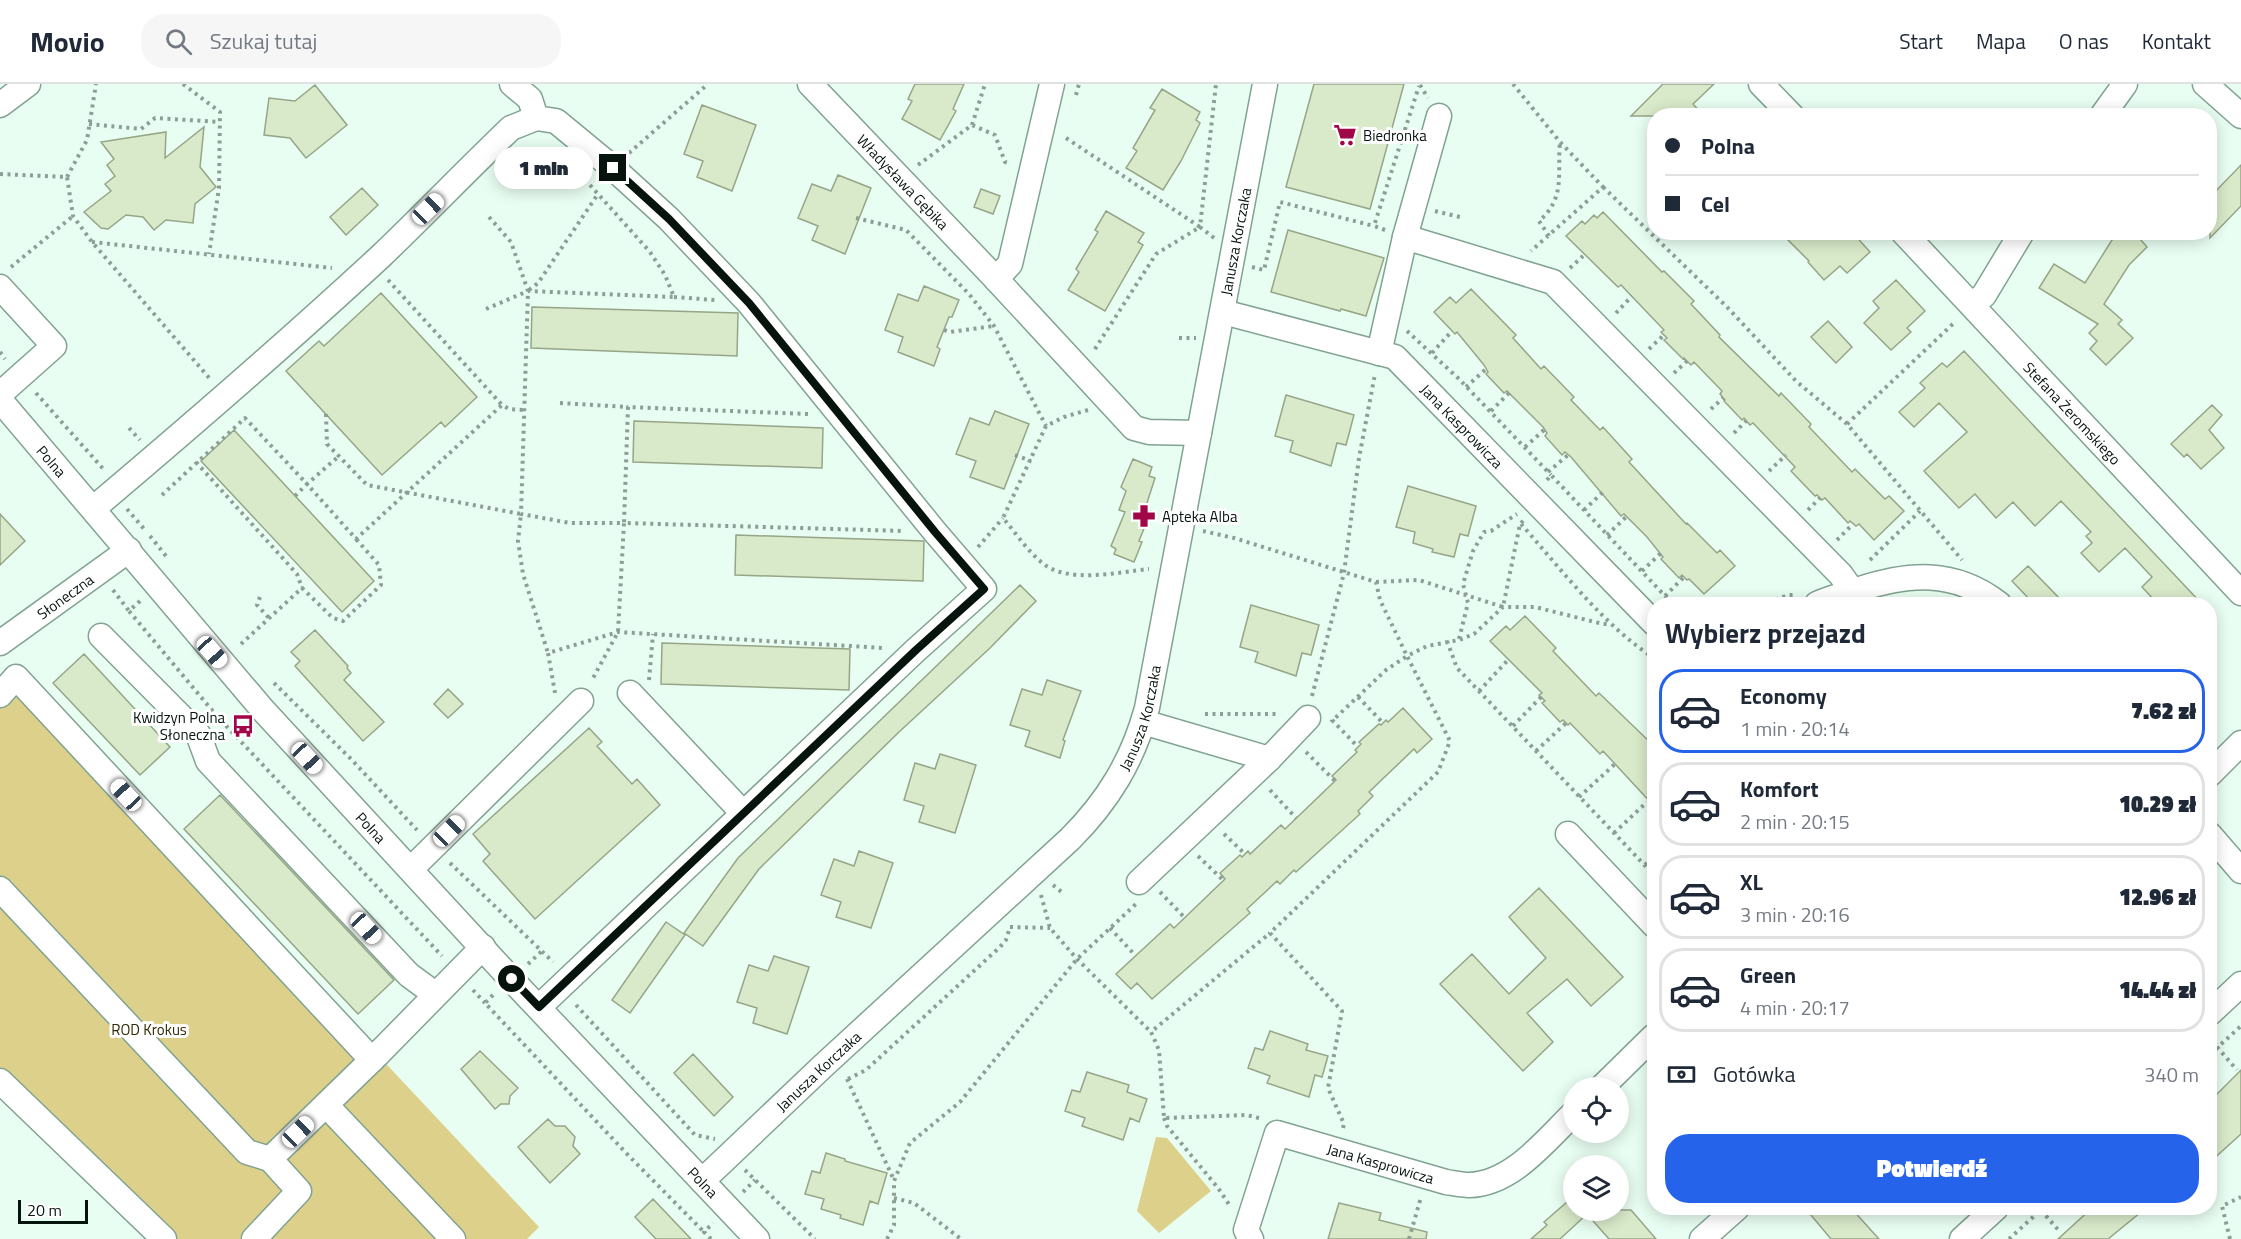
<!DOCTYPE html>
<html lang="pl">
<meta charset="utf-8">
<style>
body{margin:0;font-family:"Titillium Web",sans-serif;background:#f6f6f7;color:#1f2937;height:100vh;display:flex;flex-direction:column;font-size:22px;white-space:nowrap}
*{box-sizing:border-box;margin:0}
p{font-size:20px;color:#747a83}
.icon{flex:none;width:33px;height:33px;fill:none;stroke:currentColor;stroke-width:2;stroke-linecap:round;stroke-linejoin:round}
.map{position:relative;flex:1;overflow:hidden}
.panel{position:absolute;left:1647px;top:513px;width:570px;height:618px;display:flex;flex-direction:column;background:#fff;border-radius:24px;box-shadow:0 3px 15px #0003}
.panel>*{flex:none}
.banner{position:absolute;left:1647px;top:24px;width:570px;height:132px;border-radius:24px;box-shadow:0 3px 15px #0003;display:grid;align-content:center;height:132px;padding:0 18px;background:#fff}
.tools{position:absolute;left:1563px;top:993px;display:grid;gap:12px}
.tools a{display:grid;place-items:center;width:66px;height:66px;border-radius:50%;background:#fff;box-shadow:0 3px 15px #0003;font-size:30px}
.scale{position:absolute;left:18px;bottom:15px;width:70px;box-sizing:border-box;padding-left:6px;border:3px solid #07140d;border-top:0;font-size:16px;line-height:21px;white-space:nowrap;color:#07140d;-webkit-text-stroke:4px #fff;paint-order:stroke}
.end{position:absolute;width:27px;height:27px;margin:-14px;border:8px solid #07140d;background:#fff;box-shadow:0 0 0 3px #fff}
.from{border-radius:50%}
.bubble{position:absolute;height:42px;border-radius:21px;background:#fff;box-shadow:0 3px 15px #0003;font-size:20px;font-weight:800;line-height:42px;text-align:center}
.car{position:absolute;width:18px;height:36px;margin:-18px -9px;border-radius:8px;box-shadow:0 0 4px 2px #0007;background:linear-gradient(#fff 24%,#345 0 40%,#fff 0 76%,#345 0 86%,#fff 0)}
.banner b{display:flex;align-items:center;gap:21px;height:57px;font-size:22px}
.banner b+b{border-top:2px solid #e0e1e3}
.banner i{width:15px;height:15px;background:#1f2937}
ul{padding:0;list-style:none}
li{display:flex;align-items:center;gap:18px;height:84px;margin:0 12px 9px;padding:0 6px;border:3px solid #e0e1e3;border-radius:24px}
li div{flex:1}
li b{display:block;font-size:22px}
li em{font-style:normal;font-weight:800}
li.on{border-color:#2563eb}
li>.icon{width:54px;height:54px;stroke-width:1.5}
h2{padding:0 18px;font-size:27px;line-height:72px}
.pay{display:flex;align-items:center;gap:15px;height:66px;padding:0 18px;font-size:22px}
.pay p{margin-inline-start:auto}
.primary-button{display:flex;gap:12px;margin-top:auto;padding:12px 18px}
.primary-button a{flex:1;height:69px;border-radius:24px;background:#2563eb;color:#fff;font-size:24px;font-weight:800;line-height:69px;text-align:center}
header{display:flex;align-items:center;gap:36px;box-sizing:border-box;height:84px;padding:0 30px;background:#fff;border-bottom:2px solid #e0e1e3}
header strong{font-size:28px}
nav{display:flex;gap:33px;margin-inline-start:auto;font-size:21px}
.search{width:420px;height:54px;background:#f6f6f7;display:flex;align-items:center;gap:15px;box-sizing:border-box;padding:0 21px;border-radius:24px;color:#747a83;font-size:22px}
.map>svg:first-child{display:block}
</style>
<header>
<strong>Movio</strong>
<div class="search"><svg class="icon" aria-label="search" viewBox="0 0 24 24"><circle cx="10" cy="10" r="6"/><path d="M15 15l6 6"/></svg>Szukaj tutaj</div>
<nav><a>Start</a><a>Mapa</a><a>O nas</a><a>Kontakt</a></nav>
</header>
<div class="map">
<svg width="2241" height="1155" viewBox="0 0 2241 1155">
<rect width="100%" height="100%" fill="#e9fef2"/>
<!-- green -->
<path fill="#ddd08b" d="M17 586 539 1143 527 1155H153L0 1006V604Z
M1156 1053 1167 1054 1211 1107 1159 1149 1137 1127Z"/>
<!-- building -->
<path fill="#d9eaca" stroke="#96a587" stroke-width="1.5" d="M915 0H964L953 25 956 27 940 56 902 35 912 17 908 15Z
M1314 0H1404L1370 125 1286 103Z
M1663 0H1714L1693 20 1704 32H1631Z
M315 1 347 41 306 74 290 54 264 51 269 14 295 17Z
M1162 5 1200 28 1196 36 1200 39 1181 77 1163 106 1126 84 1137 67 1133 64 1155 26 1150 24Z
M702 21 756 41 732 107 697 93 703 77 684 70Z
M204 43 200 83 216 103 195 120 193 139 166 136 154 146 143 133 126 131 108 145 101 144 84 128 111 107 105 100 115 92 107 81 114 75 101 58 166 48 165 74Z
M2241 81V122L2210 154V113Z
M838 91 871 104 845 170 812 156 818 142 798 134 812 100 831 107Z
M362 104 378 121 346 151 330 133Z
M981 105 1000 112 993 130 974 123Z
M1106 127 1144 149 1138 158 1143 161 1105 227 1068 206 1079 188 1076 185 1098 148 1095 146Z
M1603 128 1662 188 1664 187 1694 217 1691 220 1720 251 1719 253 1779 312 1781 309 1811 340 1809 343 1852 388 1855 385 1885 415 1889 412 1904 427 1874 456 1859 440 1856 442 1850 437 1848 439 1825 414 1822 416 1817 411 1815 412 1791 387 1795 383 1753 339 1750 341 1744 334 1742 336 1724 317 1725 316 1720 310 1722 307 1694 278 1691 281 1684 274 1683 275 1664 256 1667 254 1661 248 1664 246 1621 201 1618 203 1566 152 1582 137 1585 140 1594 131 1597 134Z
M1288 146 1384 174 1366 232 1341 225 1340 227 1271 208Z
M1780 148H1852L1870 168 1847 189 1840 182 1824 196 1808 178 1809 177Z
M2117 148H2134L2147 163 2129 181 2104 220 2122 236 2118 240 2133 254 2106 281 2090 265 2097 257 2089 249 2098 240 2039 204 2054 180 2085 199Z
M1896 196 1925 227 1907 244 1911 248 1891 266 1864 239 1879 224 1873 217Z
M924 202 959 216 952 233H949L937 263 940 265 934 282 898 268 903 253 885 246 898 210 918 217Z
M1471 205 1516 251 1513 254 1541 285 1544 282 1574 313 1571 316 1600 346 1603 343 1632 375 1629 378 1686 440 1687 439 1717 469 1720 466 1735 482 1704 510 1689 495 1687 496 1682 491 1679 494 1661 475 1663 473 1647 453 1624 430 1621 432 1571 373 1565 368 1562 371 1545 352 1547 349 1543 343 1507 307 1504 309 1486 290 1488 288 1484 281 1457 248 1455 250 1434 228 1450 213 1456 219Z
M381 209 477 313 445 343 441 338 382 391 286 287 319 257 324 262Z
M532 223 738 229 737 272 531 264Z
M1828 237 1852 263 1836 279 1811 253Z
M1964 267 2048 357 2202 520H2158L2142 503 2152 493 2125 464 2099 488 2081 469 2092 459 2086 452 2091 448 2061 417 2035 442 2013 418 1996 434 1975 410 1959 424 1924 387 1967 348 1939 319 1914 343 1899 328 1925 304 1920 299 1942 279 1947 283Z
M1286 311 1354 331 1346 361 1337 359 1331 382 1290 368 1293 357 1275 352Z
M2212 321 2222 331 2209 346 2224 364 2201 385 2187 370 2184 373 2171 360Z
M995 327 1029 340 1004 405 970 393 976 377 956 370 970 334 989 341Z
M634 337 823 344 822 384 633 378Z
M234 346 374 497 342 528 201 377Z
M1133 375 1152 383 1149 392 1155 394 1145 425 1151 427 1139 457 1142 458 1134 478 1114 470 1116 465 1111 462 1125 428 1119 426 1126 407 1121 403Z
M1408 402 1476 422 1468 452 1460 450 1454 473 1432 468 1433 465 1413 459 1415 448 1396 443Z
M0 430 25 457 0 481Z
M736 451 924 457 923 497 735 491Z
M2028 482 2065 520H2034L2012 497Z
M1020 501 1036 517 990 564 899 648 759 785 703 862 684 849 738 774Z
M1251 521 1319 541 1311 571 1302 569 1296 592 1255 578 1258 568 1240 563Z
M1525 532 1556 564 1553 567 1596 612 1599 609 1654 662V722L1603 667 1600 670 1570 639 1568 641 1563 636 1560 638 1542 619 1545 617 1539 611 1542 609 1490 557 1506 542 1510 546Z
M315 546 348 582 347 584 351 589 344 596 384 638 363 657 295 582 300 577 291 568Z
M662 559 850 565 849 606 661 600Z
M84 570 170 663 140 691 53 599Z
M1047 596 1081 607 1063 656 1065 657 1060 674 1025 662 1030 647 1010 641 1022 605 1042 611Z
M448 605 463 620 448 634 434 620Z
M1403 624 1432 655 1417 669 1414 665 1369 708 1373 712 1358 727 1360 730 1296 788 1294 786 1280 800 1277 797 1247 825 1250 829 1152 915 1137 899 1131 905 1116 890 1170 840 1174 844 1225 795 1220 789 1240 771 1242 773 1248 767 1250 770 1281 741 1285 745 1336 696 1332 692 1357 668 1355 666 1361 660 1359 658 1379 640 1381 641 1386 636 1388 638Z
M589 644 602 658 597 662 632 700 637 695 660 721 535 835 483 777 490 770 473 750Z
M940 670 976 681 955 749 919 738 924 722 904 716 915 679 935 685Z
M220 711 394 896 358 930 184 745Z
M859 767 893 779 871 844 836 833 841 818 821 811 834 775 854 782Z
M1539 804 1623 893 1591 922 1567 895 1527 929 1553 958 1523 987 1440 900 1472 870 1509 910 1546 874 1509 833Z
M666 838 685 851 630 929 612 916Z
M774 872 809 883 787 950 753 939 757 924 737 918 749 881 768 887Z
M1270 947 1308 960 1306 966 1328 972 1322 993 1315 991 1309 1013 1267 999 1270 992 1248 984 1255 964 1263 966Z
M480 967 518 1004 510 1012 509 1020H501L495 1025 461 985Z
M693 970 733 1013 714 1032 674 989Z
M2241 986V1050L2210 1078V1017Z
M1087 988 1129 1001 1127 1008 1147 1015 1139 1038 1130 1034 1123 1056 1082 1042 1085 1034 1065 1027 1072 1006 1080 1008Z
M548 1035 555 1042H565L575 1053 573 1062 580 1070 550 1099 518 1063Z
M826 1069 845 1075V1077L887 1089 878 1120 870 1117 863 1141 840 1134 841 1131 821 1125 824 1115 805 1110 812 1087 820 1089Z
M1574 1112V1126H1631L1656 1155H1609L1587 1130 1560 1155H1531L1547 1141 1544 1138Z
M653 1115 691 1155H656L635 1133Z
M1339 1119 1381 1129 1379 1136 1427 1148 1426 1155H1328Z
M1805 1124H1851L1879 1155H1831Z
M2092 1124H2146L2108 1155H2058Z"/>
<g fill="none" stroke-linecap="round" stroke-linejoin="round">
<!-- minor casing -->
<g stroke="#81a391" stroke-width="27">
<g id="minor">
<path d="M512 0 530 15 536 34 556 37 613 84 669 135 749 219 935 448 984 505 916 566 539 923"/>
<path id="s1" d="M810 0 996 195"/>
<path d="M1052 0 1010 180 996 195 1134 344 1149 348 1199 349"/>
<path d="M1761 0 1792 32"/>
<path d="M2205 0 2241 32"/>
<path d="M0 21 28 0"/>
<path d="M2102 32 2125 0"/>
<path id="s2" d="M1903 148 2241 509"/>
<path d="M1405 153 1553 198 1841 491 1848 501 1850 509"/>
<path d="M0 203 54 262 0 310"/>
<path d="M1973 221 1984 211 2022 148"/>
<path id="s3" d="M1223 228 1395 273 1654 539"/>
<path d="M1379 269 1405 153 1439 32"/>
<path id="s4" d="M0 316 263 626 511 895 757 1155"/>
<path d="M94 424C191 342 287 259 381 172 425 130 467 86 511 44L536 34"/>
<path d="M1817 520C1830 514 1844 511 1857 506 1908 489 1954 485 1999 520"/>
<path d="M101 552 198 650 208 677 409 891 435 910"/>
<path id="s5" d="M0 559 129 466"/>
<path d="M630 609 743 729"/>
<path d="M0 611 16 593 372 976"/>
<path d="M1143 638 1269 675"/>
<path d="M2210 690 2241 659"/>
<path d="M1568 750 1654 841"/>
<path d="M2210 751 2241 787"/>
<path d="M411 785 581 617"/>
<path d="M1139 798 1269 675 1308 634"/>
<path d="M0 805 247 1068 270 1075"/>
<path d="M2210 929 2241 900"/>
<path d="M0 997 164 1155"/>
<path d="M1601 1004 1654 952"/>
<path d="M326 1021 453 1155"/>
<path id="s6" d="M702 1097 823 982 1070 755C1108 717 1133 676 1147 624L1265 0"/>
<path d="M254 1155 299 1107 270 1075 377 971 483 863"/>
<path id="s7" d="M1251 1155 1246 1146 1277 1049 1446 1098C1453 1099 1461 1101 1469 1101 1512 1100 1545 1057 1574 1029"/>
<path d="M1702 1155 1737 1124"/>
<path d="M1962 1155 1996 1124"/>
</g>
</g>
<!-- path -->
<path stroke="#8d9f95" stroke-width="4" stroke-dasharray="3 4.5" stroke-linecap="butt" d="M183 0 220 28 219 104 209 170
M1513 0 1560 58 1603 103 1531 167
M1420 1 1428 14
M1076 11 1079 0
M89 40 141 45 155 34 220 38
M972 41 985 0
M1066 54 1200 143 1156 170 1093 268
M629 69 708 0
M918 81 972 41 995 51 1005 78 1011 80
M0 90 67 93 73 132 92 158 211 296
M67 93 87 56 96 0
M1603 103 1727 223 1796 297 1847 340 1962 476
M1435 127 1464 134
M489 133 511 158 528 207 521 430 570 439H624L618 548 592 596
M856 134 906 146 969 210 994 242 1046 342
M1385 146 1374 142 1419 2
M1549 152 1539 137C1566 114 1557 90 1560 58
M1214 154 1200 143 1216 0
M92 158 332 184
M11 183 73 132
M1252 183 1264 186 1280 118 1374 142
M1570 184 1583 172
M388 196 502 321
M529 206 538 199 598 110
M674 213 715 216
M486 225 528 207 674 213 665 191 650 168 581 91
M1616 229 1632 212
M944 246 950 248 994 242
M1407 247 1458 294 1551 391
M1179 254H1196
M1649 265 1664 251
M0 268 5 275
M1432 269 1451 248
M1674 289 1687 277
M1466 303 1486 285
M36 309 105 387
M560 319 628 323
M1711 325 1723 314
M1088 326 1064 333 1046 342 1003 434C1015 448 1026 465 1040 477 1065 501 1118 488 1149 485
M1491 327 1509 309
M326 330 327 360 367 401 521 430 518 457 523 490 548 569
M808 330 628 323 624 439 905 447
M1847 340 1956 237
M129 344 140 356
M1734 349 1746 337
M1525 363 1544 346
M1015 371 1031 377
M196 378 297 490 302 504
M1769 387 1786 371
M1548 388 1568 371
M1547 396 1551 391 1665 512 1678 520
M162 411 245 334 307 400 339 372
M295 412 307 400 356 455 502 321 509 325 524 326
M127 425 145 446
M1584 426 1603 408
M1808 426 1820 414
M1521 440C1561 485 1604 542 1654 574
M1203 447 1234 454 1376 498 1380 516 1407 572 1386 586 1331 638
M1607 451 1626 433
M150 452 166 472
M1837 456 1853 440
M978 463 1003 434
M1870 476 1920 427
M1642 487 1661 469
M1376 498 1419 496 1503 523 1520 440 1524 436
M113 506 129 527
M1665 512 1684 493
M260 513 257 521 269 534
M140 517 129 527 216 631 442 872
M1761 520 1789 511H1796
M1459 555 1468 519 1463 500 1473 467 1484 448 1491 447 1517 430
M1447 557 1457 584 1654 791
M241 560 302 504 333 534 343 537 381 501 379 481 356 455
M649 596 653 550
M274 599 351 675 417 746
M1479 607 1507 577
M555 609 548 569 618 548 883 564
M1312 612 1344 489 1359 374 1375 290
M1358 613 1383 639
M1205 630H1279
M1332 636 1358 663
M1513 642 1541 613
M1536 667 1566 639
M1306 668 1335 697
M1270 706 1296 734
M1579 713 1615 680
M1614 749 1647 718
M1224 750 1245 770
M1198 772 1223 796
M450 779 553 878
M1645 781 1654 771
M1053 801 1064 810
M1160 808 1184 833
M1041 811 1050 844 1077 875 1151 948
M1010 843 1050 844
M1110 844 1134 870
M528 880 542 867
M473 906 485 919
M493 911 485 919 628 1071 704 1148
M576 921 695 1051 715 1055
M2217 963 2237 986
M2210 970 2241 942
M847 995 894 1096
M848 995 866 986 1000 863 1006 856 1010 843
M1164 1034 1167 1042 1218 1104 1230 1122
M1259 1034 1246 1031 1164 1034 1159 966 1151 948 1270 849
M1343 1044 1344 1040 1328 1004 1342 927 1270 849 1438 688 1450 657 1407 572 1427 562 1459 556 1474 550 1503 523H1535L1603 540H1611
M745 1086 815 1155
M743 1108 755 1096
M894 1114 914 1119 961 1155
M2041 1126 2060 1148
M711 1155 704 1148 713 1139
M887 1155 894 1141V1097L910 1059 960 1018 1077 875 1136 820
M1409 1155 1421 1113
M2009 1155 2043 1124
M2230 1155 2222 1122 2241 1113"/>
<!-- minor -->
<use href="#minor" stroke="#fff" stroke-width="24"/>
</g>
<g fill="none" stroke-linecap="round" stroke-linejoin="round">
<!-- route -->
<path stroke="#07140d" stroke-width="8" d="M512 895 539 923 916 566 984 505 935 448 749 219 669 135 613 84"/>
</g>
<!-- icons -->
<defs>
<g id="supermarket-bare" transform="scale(1.8)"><path d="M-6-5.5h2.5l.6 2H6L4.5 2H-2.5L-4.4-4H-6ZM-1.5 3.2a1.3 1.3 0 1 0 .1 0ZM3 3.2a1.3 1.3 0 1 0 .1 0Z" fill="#a10647" stroke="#fff" stroke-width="2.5" paint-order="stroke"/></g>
<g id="pharmacy-bare" transform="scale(1.8)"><path d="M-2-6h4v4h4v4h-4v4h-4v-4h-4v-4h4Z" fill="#a10647" stroke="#fff" stroke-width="2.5" paint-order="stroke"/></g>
<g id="bus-bare" transform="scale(1.8)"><path d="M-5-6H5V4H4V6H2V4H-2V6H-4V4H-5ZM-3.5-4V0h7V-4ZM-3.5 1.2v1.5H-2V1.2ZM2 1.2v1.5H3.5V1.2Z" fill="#a10647" stroke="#fff" stroke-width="2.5" paint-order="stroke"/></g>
</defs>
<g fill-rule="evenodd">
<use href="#supermarket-bare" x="1345" y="51"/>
<use href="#pharmacy-bare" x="1144" y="432"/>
<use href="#bus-bare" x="243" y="642"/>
</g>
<g text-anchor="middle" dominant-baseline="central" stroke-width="6" stroke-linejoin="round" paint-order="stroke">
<!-- poi labels -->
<g font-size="15" fill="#07140d" stroke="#fff" text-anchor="start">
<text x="1363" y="51">Biedronka</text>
<text x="1162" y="432">Apteka Alba</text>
<text x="225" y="633" text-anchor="end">Kwidzyn Polna<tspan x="225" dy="17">Słoneczna</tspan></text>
</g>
<!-- street labels -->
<g font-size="15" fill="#07140d" stroke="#fff">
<text stroke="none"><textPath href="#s1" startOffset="135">Władysława Gębika</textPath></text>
<text stroke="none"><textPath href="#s6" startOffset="1131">Janusza Korczaka</textPath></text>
<text stroke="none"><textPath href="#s2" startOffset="248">Stefana Żeromskiego</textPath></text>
<text stroke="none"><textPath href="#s3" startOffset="274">Jana Kasprowicza</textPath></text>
<text stroke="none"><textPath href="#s4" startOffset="80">Polna</textPath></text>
<text stroke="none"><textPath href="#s5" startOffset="80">Słoneczna</textPath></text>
<text stroke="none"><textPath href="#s6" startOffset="645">Janusza Korczaka</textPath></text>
<text stroke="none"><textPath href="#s4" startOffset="566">Polna</textPath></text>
<text stroke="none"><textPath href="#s6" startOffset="160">Janusza Korczaka</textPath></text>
<text stroke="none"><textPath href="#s7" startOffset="220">Jana Kasprowicza</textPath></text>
<text stroke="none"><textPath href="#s4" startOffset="1052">Polna</textPath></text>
</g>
<!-- park labels -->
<g font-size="15" fill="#312b07" stroke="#fff">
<text x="149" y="945">ROD Krokus</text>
</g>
</g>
</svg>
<div class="tools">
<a><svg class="icon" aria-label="locate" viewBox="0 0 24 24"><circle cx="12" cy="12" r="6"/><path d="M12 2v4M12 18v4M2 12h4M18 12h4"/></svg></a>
<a><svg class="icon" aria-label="layers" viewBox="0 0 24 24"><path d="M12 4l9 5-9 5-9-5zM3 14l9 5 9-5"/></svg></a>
</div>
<div class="scale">20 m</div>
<i class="end from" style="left:512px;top:895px"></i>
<i class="end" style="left:613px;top:84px"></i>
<div class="bubble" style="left:494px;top:63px;width:99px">1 min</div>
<i class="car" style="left:428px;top:125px;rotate:46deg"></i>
<i class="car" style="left:212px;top:568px;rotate:138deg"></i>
<i class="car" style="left:307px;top:674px;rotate:137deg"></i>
<i class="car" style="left:126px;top:711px;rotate:317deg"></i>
<i class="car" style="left:449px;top:747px;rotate:45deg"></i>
<i class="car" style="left:366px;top:844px;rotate:137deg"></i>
<i class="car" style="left:298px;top:1048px;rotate:46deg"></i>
<div class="banner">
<b><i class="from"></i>Polna</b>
<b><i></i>Cel</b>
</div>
<section class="panel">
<h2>Wybierz przejazd</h2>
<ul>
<li class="on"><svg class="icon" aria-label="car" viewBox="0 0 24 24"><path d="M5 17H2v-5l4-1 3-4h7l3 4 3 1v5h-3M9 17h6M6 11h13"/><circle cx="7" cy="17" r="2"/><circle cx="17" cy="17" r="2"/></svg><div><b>Economy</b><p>1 min · 20:14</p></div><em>7.62 zł</em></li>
<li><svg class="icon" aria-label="car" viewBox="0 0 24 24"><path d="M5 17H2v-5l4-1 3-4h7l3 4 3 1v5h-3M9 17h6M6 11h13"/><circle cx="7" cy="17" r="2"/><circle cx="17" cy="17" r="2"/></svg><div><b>Komfort</b><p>2 min · 20:15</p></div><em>10.29 zł</em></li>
<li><svg class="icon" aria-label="car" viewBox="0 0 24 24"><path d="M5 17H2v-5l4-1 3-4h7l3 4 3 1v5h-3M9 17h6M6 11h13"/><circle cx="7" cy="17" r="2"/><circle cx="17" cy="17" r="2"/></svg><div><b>XL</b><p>3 min · 20:16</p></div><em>12.96 zł</em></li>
<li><svg class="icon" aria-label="car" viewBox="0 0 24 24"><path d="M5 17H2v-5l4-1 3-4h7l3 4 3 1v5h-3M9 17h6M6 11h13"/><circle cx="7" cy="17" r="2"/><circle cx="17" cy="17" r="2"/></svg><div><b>Green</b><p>4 min · 20:17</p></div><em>14.44 zł</em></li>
</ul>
<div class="pay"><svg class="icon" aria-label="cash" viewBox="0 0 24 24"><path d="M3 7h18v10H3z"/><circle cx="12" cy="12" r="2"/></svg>Gotówka<p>340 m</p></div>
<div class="primary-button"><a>Potwierdź</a></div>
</section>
</div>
